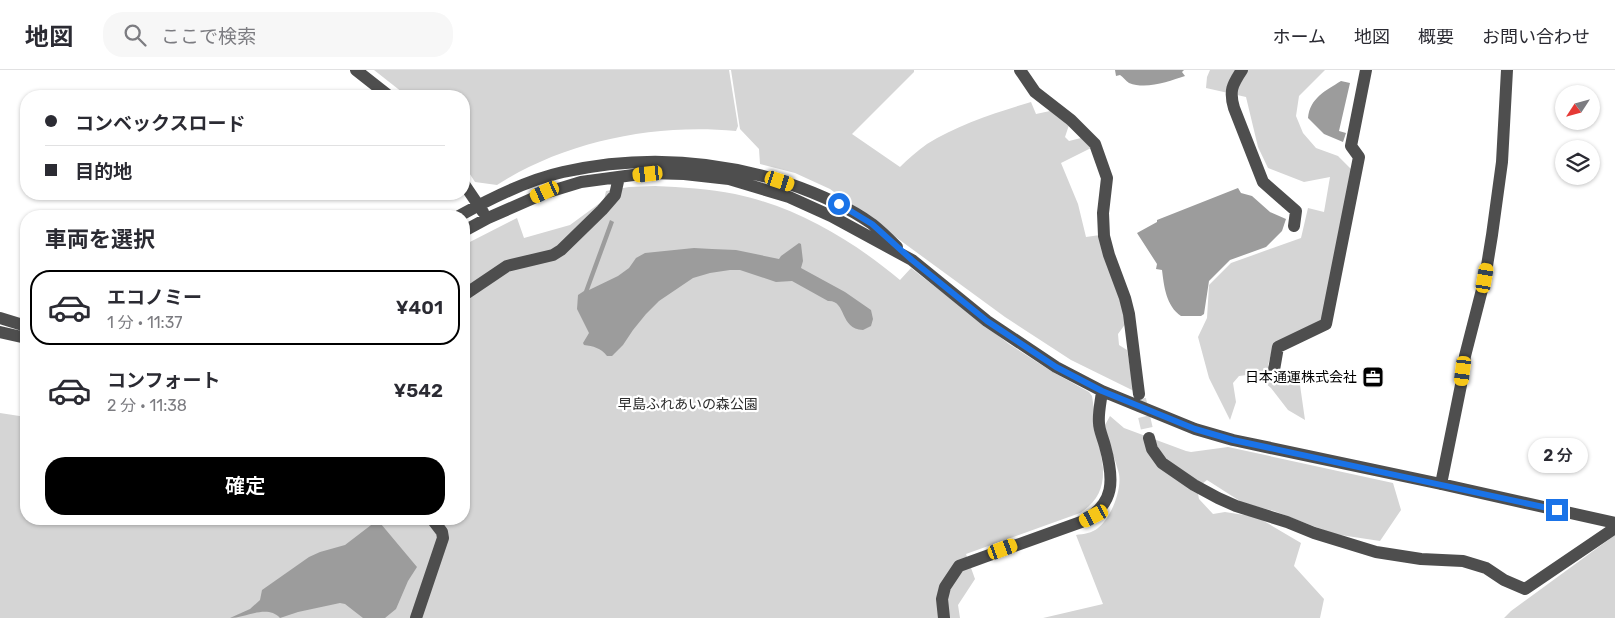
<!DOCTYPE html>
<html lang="ja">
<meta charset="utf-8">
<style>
body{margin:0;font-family:Rubik,"Noto Sans JP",sans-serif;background:#f7f7f7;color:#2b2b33;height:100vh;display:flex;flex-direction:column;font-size:19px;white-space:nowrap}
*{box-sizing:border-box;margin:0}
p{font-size:16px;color:#7c7c81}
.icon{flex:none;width:28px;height:28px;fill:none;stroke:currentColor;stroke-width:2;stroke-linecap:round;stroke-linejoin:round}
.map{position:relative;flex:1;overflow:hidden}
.sheet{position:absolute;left:20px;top:140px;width:450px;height:315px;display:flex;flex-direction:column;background:#fff;border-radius:20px;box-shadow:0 1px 4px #0004}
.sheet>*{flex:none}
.guide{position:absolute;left:20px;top:20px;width:450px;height:110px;border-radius:20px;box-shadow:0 1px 4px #0004;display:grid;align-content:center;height:110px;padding:0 25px;background:#fff}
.needle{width:32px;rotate:234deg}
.fabs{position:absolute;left:1555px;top:15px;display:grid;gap:10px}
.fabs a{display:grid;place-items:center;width:45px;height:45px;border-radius:50%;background:#fff;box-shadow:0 1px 4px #0004;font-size:25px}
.end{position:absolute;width:22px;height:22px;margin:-11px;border:6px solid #1a73e8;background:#fff;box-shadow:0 0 0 2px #fff}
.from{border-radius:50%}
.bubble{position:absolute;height:35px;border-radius:18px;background:#fff;box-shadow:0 1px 4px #0004;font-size:16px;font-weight:600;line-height:35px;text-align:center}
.car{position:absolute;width:15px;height:30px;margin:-15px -8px;border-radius:6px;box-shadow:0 0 4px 1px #0007;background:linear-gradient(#f5c518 24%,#345 0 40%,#f5c518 0 76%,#345 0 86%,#f5c518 0)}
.guide b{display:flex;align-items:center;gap:18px;height:48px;font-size:19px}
.guide b+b{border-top:1px solid #e1e1e2}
.guide i{width:12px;height:12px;background:#2b2b33}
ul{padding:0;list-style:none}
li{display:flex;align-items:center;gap:15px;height:75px;margin:0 10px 8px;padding:0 15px;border:2px solid transparent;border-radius:20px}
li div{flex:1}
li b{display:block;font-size:19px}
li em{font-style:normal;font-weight:600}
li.on{border-color:#000}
li>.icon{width:45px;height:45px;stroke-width:1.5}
h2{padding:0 25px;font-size:22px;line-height:60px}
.action{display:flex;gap:10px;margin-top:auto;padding:10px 25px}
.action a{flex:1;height:58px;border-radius:20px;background:#000;color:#fff;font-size:20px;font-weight:600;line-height:58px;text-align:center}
header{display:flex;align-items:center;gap:30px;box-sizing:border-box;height:70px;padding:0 25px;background:#fff;border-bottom:1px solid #e1e1e2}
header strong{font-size:24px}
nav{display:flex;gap:28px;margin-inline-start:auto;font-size:18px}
.search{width:350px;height:45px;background:#f7f7f7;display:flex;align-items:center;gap:12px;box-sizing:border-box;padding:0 18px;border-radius:20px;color:#7c7c81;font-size:19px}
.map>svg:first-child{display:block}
</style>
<header>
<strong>地図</strong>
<div class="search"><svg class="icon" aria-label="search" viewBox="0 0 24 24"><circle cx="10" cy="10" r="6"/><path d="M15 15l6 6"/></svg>ここで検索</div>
<nav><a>ホーム</a><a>地図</a><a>概要</a><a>お問い合わせ</a></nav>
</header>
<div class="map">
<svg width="1615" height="548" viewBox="0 0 1615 548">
<rect width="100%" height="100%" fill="#fff"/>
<!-- green -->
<path fill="#d5d5d5" d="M374 0H729L738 56 736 61C655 53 565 71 497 115L475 112 464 95V26H407Z
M731 0H914V2L852 64 900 97C908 89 917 81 927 74 957 55 997 42 1031 32L1036 44 1050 41 1069 55 1065 67 1069 71 1081 68 1091 78 1061 93 1078 134 1086 167 1100 165 1117 216 1126 253 1118 264 1119 275 1127 280 1134 321 1071 290 1005 247 830 119 795 103 760 94 759 79 740 59Z
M1210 0H1325L1299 26 1296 46 1303 63 1316 78 1338 86 1351 99 1324 250 1274 274 1268 295C1277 310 1285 310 1300 315L1305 350 1288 340 1271 318 1255 304 1239 306 1233 313 1236 332 1230 350 1209 308 1198 267 1207 248 1209 215 1231 193 1301 168 1308 138 1324 142 1330 107 1304 112 1268 98 1258 77 1246 27 1206 18 1207 7Z
M655 116C682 117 709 119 735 124 797 137 852 170 900 210L911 198 1009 274 1051 301 1089 322 1092 326 1103 398C1104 418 1097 432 1080 443L966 484 975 509 958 535 960 548H0V343L26 347V449H464V175L517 148 524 168 570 155 604 130 606 121 629 117Z
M1110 346 1124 358 1186 381 1191 382 1228 377 1393 413 1401 440 1380 471 1334 464 1274 441 1243 433 1207 410 1197 418 1199 429 1213 444 1225 442 1257 447 1301 473 1294 496 1324 529 1320 548H1043L1103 534 1076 465C1084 464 1092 463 1098 458 1111 448 1122 420 1119 404 1115 387 1107 372 1105 355Z
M1615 465V548H1504L1511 541Z"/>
<!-- water -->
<path fill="#9c9c9c" d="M1115 0H1184L1182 2 1185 6C1169 11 1147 20 1129 13 1126 11 1123 7 1120 5L1116 6Z
M1341 11 1350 13 1339 61 1346 63 1343 72 1324 64 1308 48C1310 28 1325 21 1341 11Z
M1238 118 1241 123 1252 126 1270 142 1286 149 1282 161 1266 177 1230 190 1209 211 1204 244 1201 246H1181C1166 236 1164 216 1162 200L1156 199 1157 194 1137 163 1157 152V150Z
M610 150 614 152 589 220 618 206 629 198 636 188 645 183 694 178 712 179 736 180 779 189 781 186 799 173 801 174 803 191 801 198 845 222 871 240 873 249 871 256 863 260C839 259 847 230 828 231L792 211 776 212 740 200H730L710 203 693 208 659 231 646 244 633 260 623 275 612 286H607C601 278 593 276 584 275L583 273 589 263 577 239 578 225 584 221Z
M375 452H377L381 454 417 497 408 511 396 539 385 548H363L345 534 340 533 298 542 280 548C267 534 246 548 230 548L250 539 260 530 262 520 309 487 320 482 345 475Z"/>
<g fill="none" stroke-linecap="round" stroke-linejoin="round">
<!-- minor-tunnel -->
<path stroke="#d9d9d9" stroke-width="12" stroke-dasharray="12 6" stroke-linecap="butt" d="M1140 329 1149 368"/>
<!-- minor -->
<path stroke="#4e4e4e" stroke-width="12" d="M356 0 389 26
M1020 0 1035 22 1071 50 1095 74 1107 108 1103 143 1104 166 1109 185 1125 228 1129 244 1139 324
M1242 0C1232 15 1229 21 1234 38L1263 112 1296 141 1294 156
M464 114 483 142
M459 146C491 128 527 110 563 102 639 85 713 89 787 113 816 123 847 136 872 154 881 161 889 169 897 177
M464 161 488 148 545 123 581 112 648 103 684 104 729 109 789 127 831 146 912 190 987 251 1056 297 1102 321 1195 359 1233 370 1441 414 1615 453
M464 225 507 196 553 185 561 180 602 140 615 125 619 107
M0 248 26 256
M0 262 26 268
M1274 300 1278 277 1326 254 1359 87 1351 76 1366 0
M1149 368 1152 379 1162 393 1194 415 1218 428 1236 436 1287 452 1314 463 1376 482 1421 489 1463 491 1486 498 1504 510 1525 519 1615 458
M1441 414 1461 315 1465 286 1485 208 1492 165 1502 92 1507 0
M416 548 443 468 442 462 432 449
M944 548 942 529 945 517 959 496 1081 452C1116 435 1114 409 1105 376 1103 368 1099 360 1099 353 1098 343 1101 331 1102 321"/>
</g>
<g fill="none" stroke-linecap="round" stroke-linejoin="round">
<!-- route -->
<path stroke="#1a73e8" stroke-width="6" d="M839 134 872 154 912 190 987 251 1056 297 1102 321 1195 359 1233 370 1557 440"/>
</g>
<!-- icons -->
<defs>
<g id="office-square" transform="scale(1.125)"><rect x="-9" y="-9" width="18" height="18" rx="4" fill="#000" stroke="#fff"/><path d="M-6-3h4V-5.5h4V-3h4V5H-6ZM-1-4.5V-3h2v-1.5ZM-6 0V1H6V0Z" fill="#fff"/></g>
</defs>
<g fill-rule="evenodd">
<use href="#office-square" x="1373" y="307"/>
</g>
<g text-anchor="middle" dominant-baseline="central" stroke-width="4.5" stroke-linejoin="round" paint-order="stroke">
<!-- poi labels -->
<g font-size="14" fill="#000" stroke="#fff" text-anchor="end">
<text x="1357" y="307">日本通運株式会社</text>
</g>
<!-- park labels -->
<g font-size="14" fill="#2c2c2c" stroke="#fff">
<text x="688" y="334">早島ふれあいの森公園</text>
</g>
</g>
</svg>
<div class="fabs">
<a><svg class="needle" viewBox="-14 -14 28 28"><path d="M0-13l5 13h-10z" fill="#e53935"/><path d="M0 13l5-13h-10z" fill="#7c7c81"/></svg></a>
<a><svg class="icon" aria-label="layers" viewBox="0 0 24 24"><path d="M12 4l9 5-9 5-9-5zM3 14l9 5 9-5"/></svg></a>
</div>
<i class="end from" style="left:839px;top:134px"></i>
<i class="end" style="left:1557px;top:440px"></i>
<div class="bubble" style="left:1528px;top:368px;width:60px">2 分</div>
<i class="car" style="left:648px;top:104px;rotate:264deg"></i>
<i class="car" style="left:780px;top:111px;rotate:108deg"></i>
<i class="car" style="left:545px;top:122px;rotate:245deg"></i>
<i class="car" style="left:1485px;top:208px;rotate:10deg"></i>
<i class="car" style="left:1463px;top:301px;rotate:187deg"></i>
<i class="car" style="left:1094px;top:446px;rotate:243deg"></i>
<i class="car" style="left:1003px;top:479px;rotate:70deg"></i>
<div class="guide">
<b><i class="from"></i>コンベックスロード</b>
<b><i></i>目的地</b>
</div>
<section class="sheet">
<h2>車両を選択</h2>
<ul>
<li class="on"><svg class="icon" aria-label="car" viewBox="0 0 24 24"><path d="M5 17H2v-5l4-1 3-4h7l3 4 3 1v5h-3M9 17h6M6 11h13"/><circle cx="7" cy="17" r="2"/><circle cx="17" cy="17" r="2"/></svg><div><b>エコノミー</b><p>1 分 · 11:37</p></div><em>¥401</em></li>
<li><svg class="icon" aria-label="car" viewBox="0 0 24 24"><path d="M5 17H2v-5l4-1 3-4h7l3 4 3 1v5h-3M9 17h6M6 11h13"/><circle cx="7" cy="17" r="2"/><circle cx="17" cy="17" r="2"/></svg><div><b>コンフォート</b><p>2 分 · 11:38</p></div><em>¥542</em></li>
</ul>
<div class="action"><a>確定</a></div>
</section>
</div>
